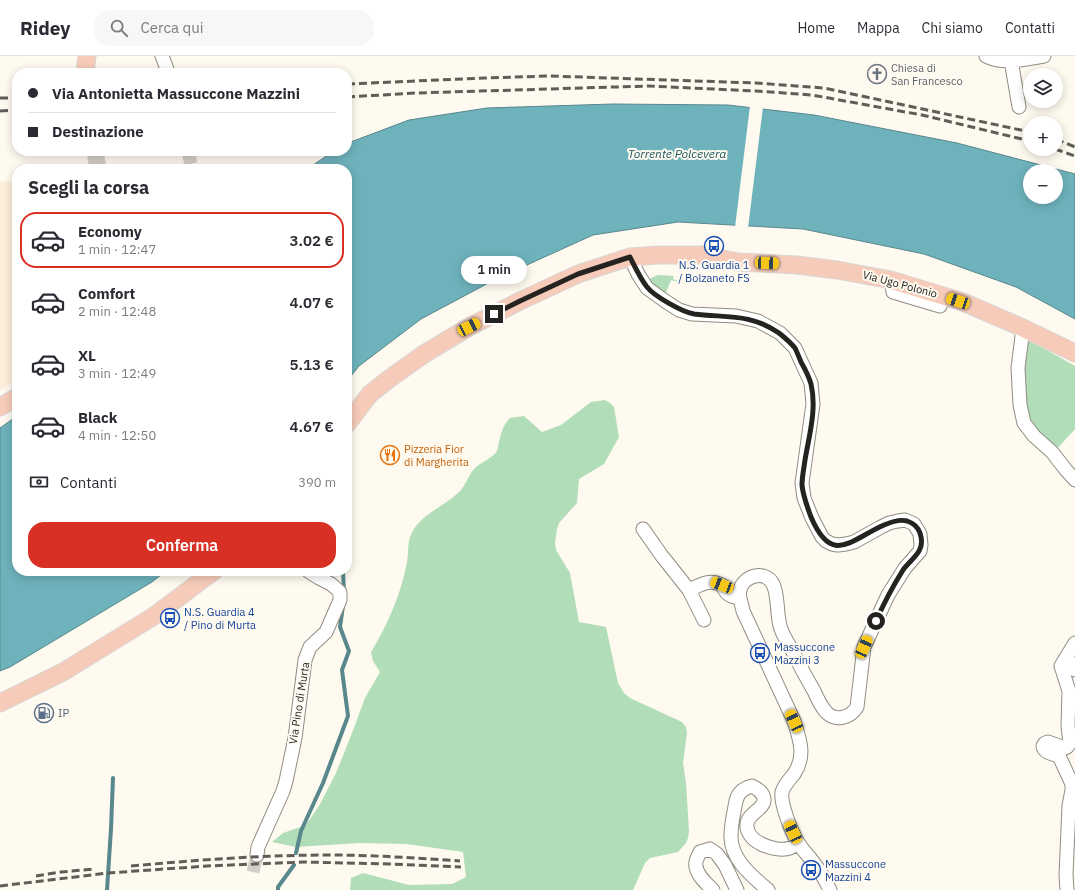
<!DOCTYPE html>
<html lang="it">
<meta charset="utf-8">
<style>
body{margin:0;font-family:"IBM Plex Sans",sans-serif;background:#f7f7f7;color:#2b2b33;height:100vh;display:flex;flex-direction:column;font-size:15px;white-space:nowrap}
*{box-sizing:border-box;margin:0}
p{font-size:13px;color:#7c7c81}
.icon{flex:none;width:22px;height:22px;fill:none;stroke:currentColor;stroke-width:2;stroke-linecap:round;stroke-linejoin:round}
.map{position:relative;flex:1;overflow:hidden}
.panel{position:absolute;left:12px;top:108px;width:340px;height:412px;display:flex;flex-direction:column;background:#fff;border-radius:16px;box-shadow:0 2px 10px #0003}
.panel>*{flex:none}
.banner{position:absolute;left:12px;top:12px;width:340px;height:88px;border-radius:16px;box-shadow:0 2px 10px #0003;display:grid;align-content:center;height:88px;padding:0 16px;background:#fff}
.buttons{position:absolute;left:1023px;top:12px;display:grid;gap:8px}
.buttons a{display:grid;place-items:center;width:40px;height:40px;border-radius:50%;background:#fff;box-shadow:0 2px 10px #0003;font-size:20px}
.end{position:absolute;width:18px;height:18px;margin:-9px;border:5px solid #252320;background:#fff;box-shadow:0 0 0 2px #fff}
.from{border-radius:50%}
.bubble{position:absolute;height:28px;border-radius:14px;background:#fff;box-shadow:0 2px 10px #0003;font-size:13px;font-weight:600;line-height:28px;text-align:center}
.car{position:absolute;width:12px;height:24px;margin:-12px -6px;border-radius:5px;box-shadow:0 0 3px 1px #0007;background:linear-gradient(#f5c518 24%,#345 0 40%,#f5c518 0 76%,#345 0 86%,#f5c518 0)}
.banner b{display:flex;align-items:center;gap:14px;height:38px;font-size:15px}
.banner b+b{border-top:1px solid #e1e1e2}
.banner i{width:10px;height:10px;background:#2b2b33}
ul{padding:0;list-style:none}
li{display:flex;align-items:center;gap:12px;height:56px;margin:0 8px 6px;padding:0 8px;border:2px solid transparent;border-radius:16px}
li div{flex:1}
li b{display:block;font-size:15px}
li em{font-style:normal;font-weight:600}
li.on{border-color:#d93025}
li>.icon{width:36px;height:36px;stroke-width:1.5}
h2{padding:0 16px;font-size:18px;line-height:48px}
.pay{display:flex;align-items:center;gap:10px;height:44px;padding:0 16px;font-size:15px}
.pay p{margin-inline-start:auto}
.cta{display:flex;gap:8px;margin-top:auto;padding:8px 16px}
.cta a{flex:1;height:46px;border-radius:16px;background:#d93025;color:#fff;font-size:16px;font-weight:600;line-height:46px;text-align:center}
header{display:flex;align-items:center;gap:24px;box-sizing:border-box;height:56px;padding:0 20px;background:#fff;border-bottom:1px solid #e1e1e2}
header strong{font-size:19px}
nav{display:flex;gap:22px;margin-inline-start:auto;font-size:14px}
.search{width:280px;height:36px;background:#f7f7f7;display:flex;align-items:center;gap:10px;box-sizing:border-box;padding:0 14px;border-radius:16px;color:#7c7c81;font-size:15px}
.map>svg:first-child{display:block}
</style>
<header>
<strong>Ridey</strong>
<div class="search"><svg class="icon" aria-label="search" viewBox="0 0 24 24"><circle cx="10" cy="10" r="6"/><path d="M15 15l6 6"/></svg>Cerca qui</div>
<nav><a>Home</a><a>Mappa</a><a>Chi siamo</a><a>Contatti</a></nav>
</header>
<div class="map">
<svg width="1075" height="834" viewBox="0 0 1075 834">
<rect width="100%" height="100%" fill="#fefaef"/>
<!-- industrial -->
<path fill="#fceeda" d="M17 125V324L0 334V126Z"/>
<!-- green -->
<path fill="#b1ddb9" d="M658 219 674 220 673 223 685 228 671 224 665 239 650 227V223L653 221Z
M1031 285 1075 310V373L1056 394 1035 378 1021 340 1026 288Z
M605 344 610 347 614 351 619 381 604 408 579 423 577 447 559 467 557 473 555 487 556 494 570 517 579 566 606 571 618 627 624 637 630 642 682 666 686 671 687 677 683 707 686 727 689 776 688 782 686 787 678 796 650 802 645 807 633 834H350L351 822 363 817 409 829 452 828 466 821 463 796 407 788 359 787 296 791 272 786 283 777 306 769 320 748 336 717 352 677 365 642 380 616 373 605 371 596C388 568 401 538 407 506 409 497 407 487 411 479 418 460 443 451 458 437 466 430 468 419 475 412 480 407 494 401 497 395 498 393 498 389 499 386 501 377 503 369 510 362L524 360 542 376 561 369 591 346Z"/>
<!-- water -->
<path fill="#6eb2bc" stroke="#58878d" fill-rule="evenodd" d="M613 48 728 49 814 59 957 87 1075 118V263L1016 231 924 198 803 173 678 166 593 179 496 223 421 263 359 310 347 325V113H307L334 95H347V87H348L409 64 487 52ZM1030 115H1056V141H1030Z
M17 360V515H166L152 526 10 611 0 615V372Z"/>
<!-- pier -->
<path fill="#fefaef" d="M750 50 763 51 748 172 735 171Z"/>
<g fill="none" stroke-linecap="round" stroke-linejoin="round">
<!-- stream -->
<path stroke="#58878d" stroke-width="4" d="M343 515 344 536
M296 797 301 775 323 727 348 660 342 614 349 595 340 571 343 550
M107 834 111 773 113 722
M278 834V831L294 809"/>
<!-- minor-tunnel -->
<path stroke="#d3cfc6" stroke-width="13" stroke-dasharray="13 6" stroke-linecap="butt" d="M188 95 192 113
M253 816 257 799"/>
<!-- major-tunnel -->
<path stroke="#d3cfc6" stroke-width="17" stroke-dasharray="17 8" stroke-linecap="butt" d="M95 95 98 113"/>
<!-- minor casing -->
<g stroke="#908c83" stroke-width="15">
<path id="minor" d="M162 0 167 13
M986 0C1003 9 1026 3 1044 0
M1011 4 1019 51
M630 201 638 218 647 232 665 245 679 254 692 258 736 260 758 265 780 277 795 292 811 327 813 348 802 427 804 442 812 462 822 481 826 485 832 488 838 489 846 488 854 486 881 471 889 467 898 465 905 464 914 468 920 478 921 489 920 495 905 512 888 539 864 591 857 651C850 662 836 666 826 656 821 650 817 642 814 635 807 623 801 612 795 600 791 591 784 582 781 573 776 560 779 540 773 528 765 513 743 520 740 534 738 540 742 548 743 555L794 665C800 684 806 700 794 718 790 723 784 729 782 736 780 747 792 778 799 788 804 796 811 802 816 810 822 817 826 826 830 834
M891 224 893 236 940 250
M1023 272 1018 312 1020 349 1024 367 1034 380 1052 396 1066 414 1075 424
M643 473 662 500 689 534
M704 564 689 534C702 528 709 523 722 529 726 538 730 541 740 542
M1067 601 1075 614
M257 799 258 791 283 735 286 725 295 682 305 604 310 591 326 576 340 544V536L331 528 319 522 308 515
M713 834C706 827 694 817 696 806 696 803 699 799 700 796L710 793 717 798 725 809 737 834
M768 834C752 820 730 803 731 779 731 768 734 756 736 745 738 736 744 732 752 730 758 733 763 736 764 743 765 753 748 757 747 768 745 786 776 797 790 792 793 791 796 789 798 787
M1067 834 1066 819 1069 750 1072 734V728L1059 700C1053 698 1044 697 1043 690L1045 687 1048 686 1065 692 1067 691 1070 687 1068 670 1069 635 1061 610 1075 587"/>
</g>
<!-- major casing -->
<g stroke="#d8d7d7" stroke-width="19">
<path id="major" d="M85 17 87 0
M0 351 17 341
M347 368 370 338 389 323 424 298 469 271 520 245 578 218 630 201 658 199H702L738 206 797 209 837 214 891 224 963 246 1023 272 1075 297
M0 647 63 616 154 560 214 515"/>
</g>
<!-- minor -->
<use href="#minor" stroke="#fff" stroke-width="13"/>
<!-- major -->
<use href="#major" stroke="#f7cbb9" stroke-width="17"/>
<!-- rail -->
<path stroke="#605d58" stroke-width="3" stroke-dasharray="8 4" stroke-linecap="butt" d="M347 28 485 22 550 20 756 27 824 32 1030 76
M347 41 416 37 648 30 756 35 812 39 922 59 1030 85
M0 42H17
M0 55 17 54
M1056 83 1075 91
M1055 93 1075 100
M131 810C197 804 263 799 329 799 373 799 416 802 460 805
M36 820 61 816 95 813
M0 830 108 817 207 810 304 806 390 808 461 811"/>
</g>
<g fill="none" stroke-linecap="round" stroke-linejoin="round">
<!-- route -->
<path stroke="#252320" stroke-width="5" d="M494 258 520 245 578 218 630 201C635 211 640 222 647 231 654 240 682 256 694 258 726 262 750 257 779 277 784 281 791 287 795 292 797 296 799 301 801 306 805 313 809 321 811 328 817 353 809 380 805 404 804 412 802 421 802 429 803 440 807 450 811 461 832 510 850 484 884 469 891 466 900 463 907 465 913 467 918 471 920 477 922 483 922 490 919 495 915 502 908 507 903 514 893 530 884 547 876 565"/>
</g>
<!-- icons -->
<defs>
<g id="church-ring" transform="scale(1)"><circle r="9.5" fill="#fefaef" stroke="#6b7280" stroke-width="1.5"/><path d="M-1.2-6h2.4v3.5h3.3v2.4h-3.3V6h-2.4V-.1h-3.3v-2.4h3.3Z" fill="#6b7280"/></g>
<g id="bus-ring" transform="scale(1)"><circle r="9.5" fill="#fefaef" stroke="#1a4fb4" stroke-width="1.5"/><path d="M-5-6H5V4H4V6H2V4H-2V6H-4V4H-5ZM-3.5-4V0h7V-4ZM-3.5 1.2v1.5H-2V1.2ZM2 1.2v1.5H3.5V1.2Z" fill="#1a4fb4"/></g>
<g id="restaurant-ring" transform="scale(1)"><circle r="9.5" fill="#fefaef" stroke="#e8710a" stroke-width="1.5"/><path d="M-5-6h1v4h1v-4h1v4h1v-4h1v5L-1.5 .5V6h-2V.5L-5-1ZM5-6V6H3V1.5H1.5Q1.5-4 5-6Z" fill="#e8710a"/></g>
<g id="fuel-ring" transform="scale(1)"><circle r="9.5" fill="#fefaef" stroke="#5c6f8a" stroke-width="1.5"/><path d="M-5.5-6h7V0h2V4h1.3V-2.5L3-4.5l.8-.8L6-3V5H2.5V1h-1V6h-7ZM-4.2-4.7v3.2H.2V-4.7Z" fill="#5c6f8a"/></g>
</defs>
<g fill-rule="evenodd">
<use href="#church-ring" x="877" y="18"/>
<use href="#bus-ring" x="714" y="190"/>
<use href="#restaurant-ring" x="390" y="399"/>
<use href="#bus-ring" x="170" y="562"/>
<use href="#bus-ring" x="760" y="597"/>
<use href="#fuel-ring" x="44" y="657"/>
<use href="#bus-ring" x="811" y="814"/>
</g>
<g text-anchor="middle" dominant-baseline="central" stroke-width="4" stroke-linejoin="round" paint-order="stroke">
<!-- worship labels -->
<g font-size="11" fill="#5b616d" stroke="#fefaef" text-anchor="start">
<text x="891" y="12">Chiesa di<tspan x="891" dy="13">San Francesco</tspan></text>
</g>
<!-- transit labels -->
<g font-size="11" fill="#164399" stroke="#fefaef" text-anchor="start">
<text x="714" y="209" text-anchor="middle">N.S. Guardia 1<tspan x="714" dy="13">/ Bolzaneto FS</tspan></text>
<text x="184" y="556">N.S. Guardia 4<tspan x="184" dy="13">/ Pino di Murta</tspan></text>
<text x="774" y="591">Massuccone<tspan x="774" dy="13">Mazzini 3</tspan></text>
<text x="825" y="808">Massuccone<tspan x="825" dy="13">Mazzini 4</tspan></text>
</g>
<!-- street labels -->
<g font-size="11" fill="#252320" stroke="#fefaef">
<text transform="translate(900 228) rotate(15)">Via Ugo Polonio</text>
<text transform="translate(299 647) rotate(-81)">Via Pino di Murta</text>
</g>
<!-- food labels -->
<g font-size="11" fill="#c56008" stroke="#fefaef" text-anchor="start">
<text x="404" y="393">Pizzeria Fior<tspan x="404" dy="13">di Margherita</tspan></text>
</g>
<!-- service labels -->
<g font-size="11" fill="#4e5e75" stroke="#fefaef" text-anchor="start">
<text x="58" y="657">IP</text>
</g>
<!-- water labels -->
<g font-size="12" font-style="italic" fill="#1b565e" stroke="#fefaef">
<text x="677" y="97">Torrente Polcevera</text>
</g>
</g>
</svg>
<div class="buttons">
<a><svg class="icon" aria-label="layers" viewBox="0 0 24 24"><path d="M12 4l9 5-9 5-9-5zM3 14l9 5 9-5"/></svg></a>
<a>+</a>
<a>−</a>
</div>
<i class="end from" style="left:876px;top:565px"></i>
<i class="end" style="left:494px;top:258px"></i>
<div class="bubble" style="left:461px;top:200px;width:66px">1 min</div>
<i class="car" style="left:767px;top:207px;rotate:92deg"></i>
<i class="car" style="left:958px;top:245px;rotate:288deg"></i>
<i class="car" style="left:469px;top:271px;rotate:63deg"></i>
<i class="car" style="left:722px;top:529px;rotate:291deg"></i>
<i class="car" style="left:864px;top:591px;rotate:24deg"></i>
<i class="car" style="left:794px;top:665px;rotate:335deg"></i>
<i class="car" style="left:793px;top:776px;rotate:335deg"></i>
<div class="banner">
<b><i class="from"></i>Via Antonietta Massuccone Mazzini</b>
<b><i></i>Destinazione</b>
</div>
<section class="panel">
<h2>Scegli la corsa</h2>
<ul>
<li class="on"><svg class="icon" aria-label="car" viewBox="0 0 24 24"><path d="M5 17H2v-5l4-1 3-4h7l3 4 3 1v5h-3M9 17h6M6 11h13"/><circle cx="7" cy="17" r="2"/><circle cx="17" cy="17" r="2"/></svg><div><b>Economy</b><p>1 min · 12:47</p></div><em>3.02 €</em></li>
<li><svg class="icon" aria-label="car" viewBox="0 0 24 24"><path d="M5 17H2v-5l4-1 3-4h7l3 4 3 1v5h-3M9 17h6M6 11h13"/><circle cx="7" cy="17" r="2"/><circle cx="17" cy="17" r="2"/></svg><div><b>Comfort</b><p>2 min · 12:48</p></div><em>4.07 €</em></li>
<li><svg class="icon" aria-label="car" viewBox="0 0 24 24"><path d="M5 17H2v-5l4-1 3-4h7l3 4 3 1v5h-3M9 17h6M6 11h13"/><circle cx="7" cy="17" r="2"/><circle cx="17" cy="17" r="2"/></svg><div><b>XL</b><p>3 min · 12:49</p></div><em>5.13 €</em></li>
<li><svg class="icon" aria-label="car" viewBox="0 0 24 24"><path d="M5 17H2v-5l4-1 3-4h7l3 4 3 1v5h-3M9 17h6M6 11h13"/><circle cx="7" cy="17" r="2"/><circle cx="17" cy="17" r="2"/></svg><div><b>Black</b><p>4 min · 12:50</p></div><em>4.67 €</em></li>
</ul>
<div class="pay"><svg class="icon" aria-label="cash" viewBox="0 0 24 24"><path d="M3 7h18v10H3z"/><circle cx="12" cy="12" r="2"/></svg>Contanti<p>390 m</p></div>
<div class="cta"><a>Conferma</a></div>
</section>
</div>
